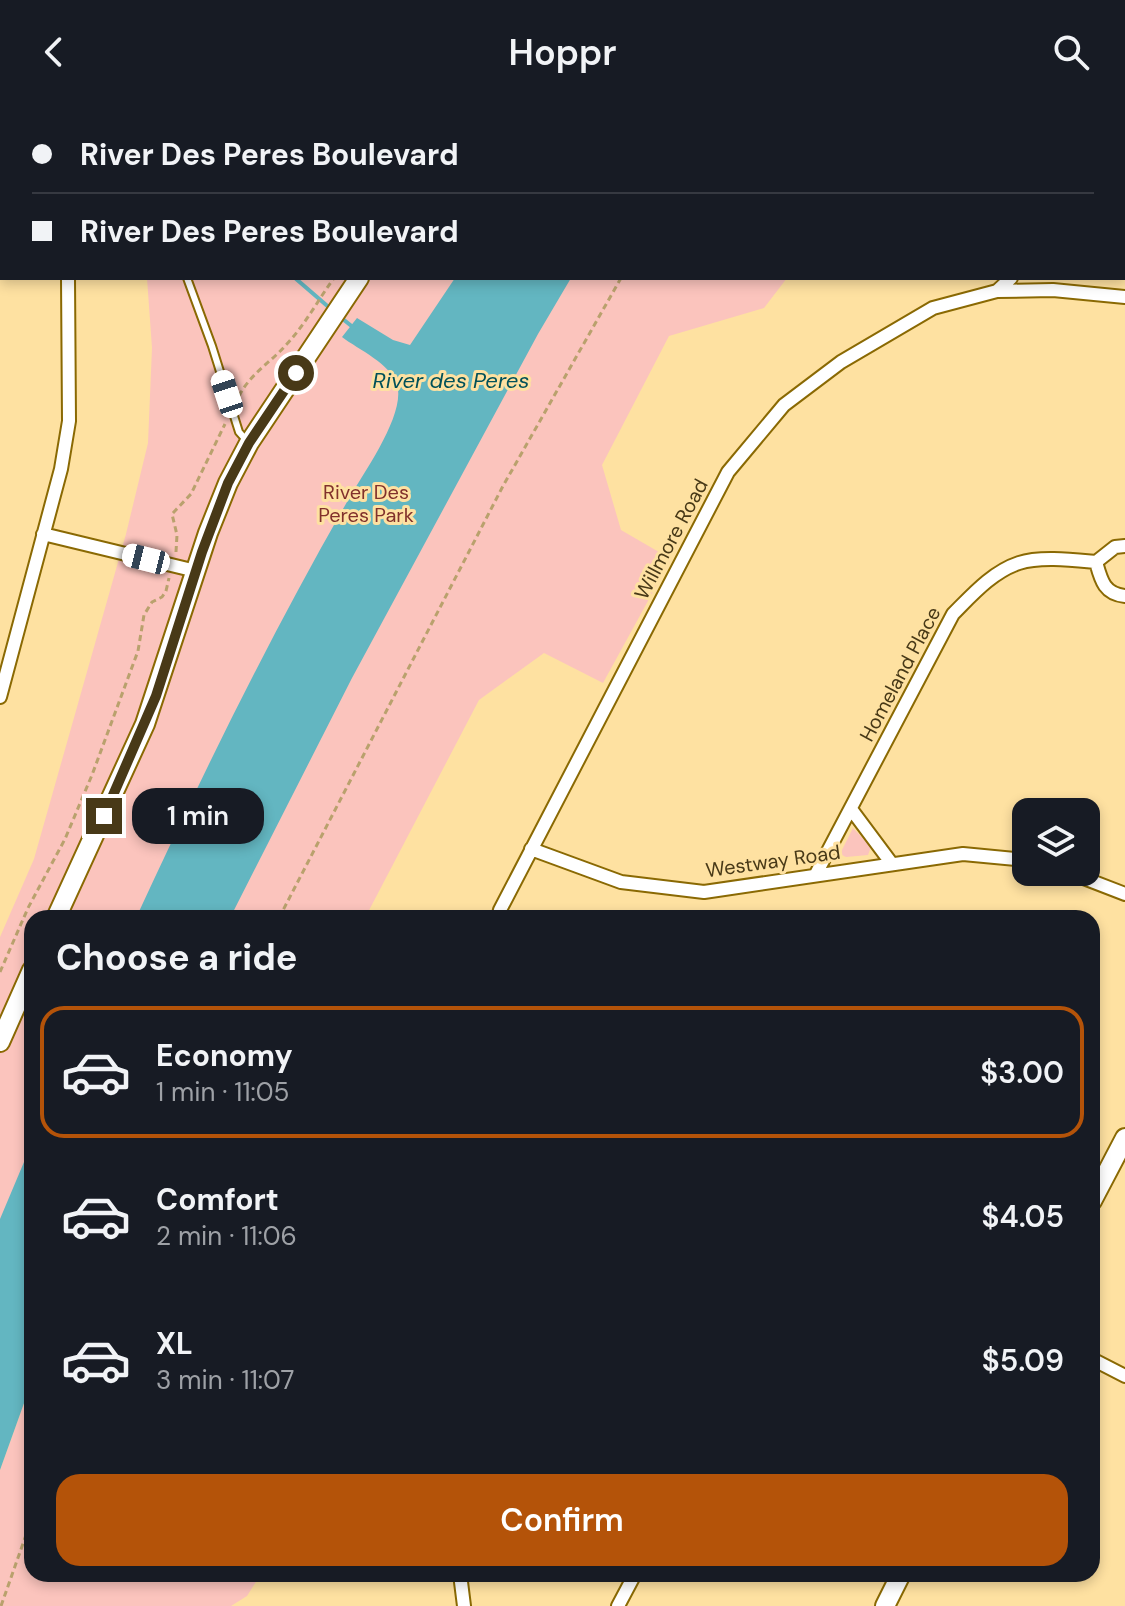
<!DOCTYPE html>
<meta charset="utf-8">
<style>
body{margin:0;font-family:"DM Sans",sans-serif;background:#242831;color:#f1f3f6;height:100vh;display:flex;flex-direction:column;font-size:30px;white-space:nowrap}
*{box-sizing:border-box;margin:0}
p{font-size:26px;color:#9ea1a6}
.icon{flex:none;width:44px;height:44px;fill:none;stroke:currentColor;stroke-width:2;stroke-linecap:round;stroke-linejoin:round}
.map{position:relative;flex:1;overflow:hidden}
.side{position:absolute;left:24px;top:806px;width:1076px;height:672px;display:flex;flex-direction:column;background:#171b24;border-radius:24px;box-shadow:0 4px 12px #0003}
.side>*{flex:none}
.hud{position:absolute;left:0px;top:0px;width:1126px;height:176px;box-shadow:0 4px 12px #0003;display:grid;align-content:center;height:176px;padding:0 32px;background:#171b24}
.buttons{position:absolute;left:1012px;top:694px;display:grid;gap:16px}
.buttons a{display:grid;place-items:center;width:88px;height:88px;border-radius:16px;background:#171b24;box-shadow:0 4px 12px #0003;font-size:40px}
.end{position:absolute;width:36px;height:36px;margin:-18px;border:10px solid #483917;background:#fff;box-shadow:0 0 0 4px #fff}
.from{border-radius:50%}
.bubble{position:absolute;height:56px;border-radius:24px;background:#171b24;box-shadow:0 4px 12px #0003;font-size:26px;font-weight:600;line-height:56px;text-align:center}
.car{position:absolute;width:24px;height:48px;margin:-24px -12px;border-radius:10px;box-shadow:0 0 6px 2px #0007;background:linear-gradient(#fff 24%,#345 0 40%,#fff 0 76%,#345 0 86%,#fff 0)}
.hud b{display:flex;align-items:center;gap:28px;height:76px;font-size:30px}
.hud b+b{border-top:2px solid #363941}
.hud i{width:20px;height:20px;background:#f1f3f6}
ul{padding:0;list-style:none}
li{display:flex;align-items:center;gap:24px;height:132px;margin:0 16px 12px;padding:0 16px;border:4px solid transparent;border-radius:24px}
li div{flex:1}
li b{display:block;font-size:30px}
li em{font-style:normal;font-weight:600}
li.selected{border-color:#b45309}
li>.icon{width:72px;height:72px;stroke-width:1.5}
h2{padding:0 32px;font-size:36px;line-height:96px}
.primary-button{display:flex;gap:16px;margin-top:auto;padding:16px 32px}
.primary-button a{flex:1;height:92px;border-radius:24px;background:#b45309;color:#fff;font-size:32px;font-weight:600;line-height:92px;text-align:center}
header{display:flex;justify-content:space-between;align-items:center;height:104px;padding:0 32px;background:#171b24;font-size:36px;font-weight:600}
.map>svg:first-child{display:block}
</style>
<header><svg class="icon" aria-label="back" viewBox="0 0 24 24"><path d="M15 5l-7 7 7 7"/></svg>Hoppr<svg class="icon" aria-label="search" viewBox="0 0 24 24"><circle cx="10" cy="10" r="6"/><path d="M15 15l6 6"/></svg></header>
<div class="map">
<svg width="1125" height="1502" viewBox="0 0 1125 1502">
<rect width="100%" height="100%" fill="#fee1a1"/>
<!-- green -->
<path fill="#fbc4bd" d="M138 0H927L925 2Z
M147 174H787L764 204 669 232 602 361 621 426 671 455 603 579 544 549 479 596 365 814H32V1219L0 1171V833L34 755 126 430 148 339 152 244Z
M853 724 871 743 868 751 846 753 840 750Z
M32 1277V1470H261L247 1492 231 1502H0V1366Z"/>
<!-- water -->
<path fill="#63b6c1" d="M455 174H571L538 230 352 574 230 814H136C202 671 272 528 351 391 365 367 406 309 397 281 390 259 359 246 342 233L357 214 393 236 410 241Z
M32 1039V1277L0 1366V1115Z"/>
<g fill="none" stroke-linecap="round" stroke-linejoin="round">
<!-- stream -->
<path stroke="#63b6c1" stroke-width="4" d="M219 0V2
M295 174 332 206
M339 212 354 224"/>
<!-- service casing -->
<g stroke="#8a6903" stroke-width="10">
<path id="service" d="M187 174 212 242 239 328 248 338"/>
</g>
<!-- minor casing -->
<g stroke="#8a6903" stroke-width="16">
<path id="minor" d="M66 0V2
M1124 37 1125 38
M997 187 1053 186 1125 193
M43 430 196 467
M1096 458C1101 476 1104 490 1125 492
M0 593 61 365 69 317 68 174
M851 705 892 760
M531 745 621 778 704 788 963 750 1026 756
M1068 768 1125 790
M816 770 953 510C972 491 992 468 1019 459 1040 452 1074 456 1096 458L1115 443 1125 442
M498 814 500 806 728 368 784 301 841 258 933 204 997 187 1011 174
M1092 1255 1125 1272
M460 1470 464 1502
M618 1502 635 1470"/>
</g>
<!-- secondary casing -->
<g stroke="#8a6903" stroke-width="22">
<path id="secondary" d="M470 2 471 0
M56 814 145 620 208 429 228 379 249 339 359 174
M0 938 32 866
M1092 1097 1125 1034
M885 1502 901 1470"/>
</g>
<!-- path -->
<path stroke="#b9a16d" stroke-width="3" stroke-dasharray="6 4" stroke-linecap="butt" d="M366 0 368 2
M413 2V0
M731 2 733 0
M239 292C250 270 271 258 286 241 305 221 318 196 334 174
M176 448 177 431 172 410 191 390 225 320
M279 814 503 382 621 174
M0 868 28 804 65 735 92 671 138 547 144 511 152 498 162 493 166 487 169 474
M1 1502 32 1414"/>
<!-- service -->
<use href="#service" stroke="#fff" stroke-width="6"/>
<!-- minor -->
<use href="#minor" stroke="#fff" stroke-width="12"/>
<!-- secondary -->
<use href="#secondary" stroke="#fff" stroke-width="18"/>
</g>
<g fill="none" stroke-linecap="round" stroke-linejoin="round">
<!-- route -->
<path stroke="#483917" stroke-width="10" d="M104 712 156 592 202 448 228 379 249 339 296 269"/>
</g>
<g text-anchor="middle" dominant-baseline="central" stroke-width="6" stroke-linejoin="round" paint-order="stroke">
<!-- park labels -->
<g font-size="20" fill="#81312c" stroke="#fee1a1">
<text x="366" y="388">River Des<tspan x="366" dy="23">Peres Park</tspan></text>
</g>
<!-- street labels -->
<g font-size="20" fill="#483917" stroke="#fee1a1">
<text transform="translate(671 435) rotate(-62)">Willmore Road</text>
<text transform="translate(900 570) rotate(-62)">Homeland Place</text>
<text transform="translate(773 757) rotate(-8)">Westway Road</text>
</g>
<!-- water labels -->
<g font-size="22" font-style="italic" fill="#025159" stroke="#fee1a1">
<text x="451" y="276">River des Peres</text>
</g>
</g>
</svg>
<div class="buttons">
<a><svg class="icon" aria-label="layers" viewBox="0 0 24 24"><path d="M12 4l9 5-9 5-9-5zM3 14l9 5 9-5"/></svg></a>
</div>
<i class="end from" style="left:296px;top:269px"></i>
<i class="end" style="left:104px;top:712px"></i>
<div class="bubble" style="left:132px;top:684px;width:132px">1 min</div>
<i class="car" style="left:227px;top:290px;rotate:342deg"></i>
<i class="car" style="left:146px;top:455px;rotate:284deg"></i>
<div class="hud">
<b><i class="from"></i>River Des Peres Boulevard</b>
<b><i></i>River Des Peres Boulevard</b>
</div>
<section class="side">
<h2>Choose a ride</h2>
<ul>
<li class="selected"><svg class="icon" aria-label="car" viewBox="0 0 24 24"><path d="M5 17H2v-5l4-1 3-4h7l3 4 3 1v5h-3M9 17h6M6 11h13"/><circle cx="7" cy="17" r="2"/><circle cx="17" cy="17" r="2"/></svg><div><b>Economy</b><p>1 min · 11:05</p></div><em>$3.00</em></li>
<li><svg class="icon" aria-label="car" viewBox="0 0 24 24"><path d="M5 17H2v-5l4-1 3-4h7l3 4 3 1v5h-3M9 17h6M6 11h13"/><circle cx="7" cy="17" r="2"/><circle cx="17" cy="17" r="2"/></svg><div><b>Comfort</b><p>2 min · 11:06</p></div><em>$4.05</em></li>
<li><svg class="icon" aria-label="car" viewBox="0 0 24 24"><path d="M5 17H2v-5l4-1 3-4h7l3 4 3 1v5h-3M9 17h6M6 11h13"/><circle cx="7" cy="17" r="2"/><circle cx="17" cy="17" r="2"/></svg><div><b>XL</b><p>3 min · 11:07</p></div><em>$5.09</em></li>
</ul>
<div class="primary-button"><a>Confirm</a></div>
</section>
</div>
